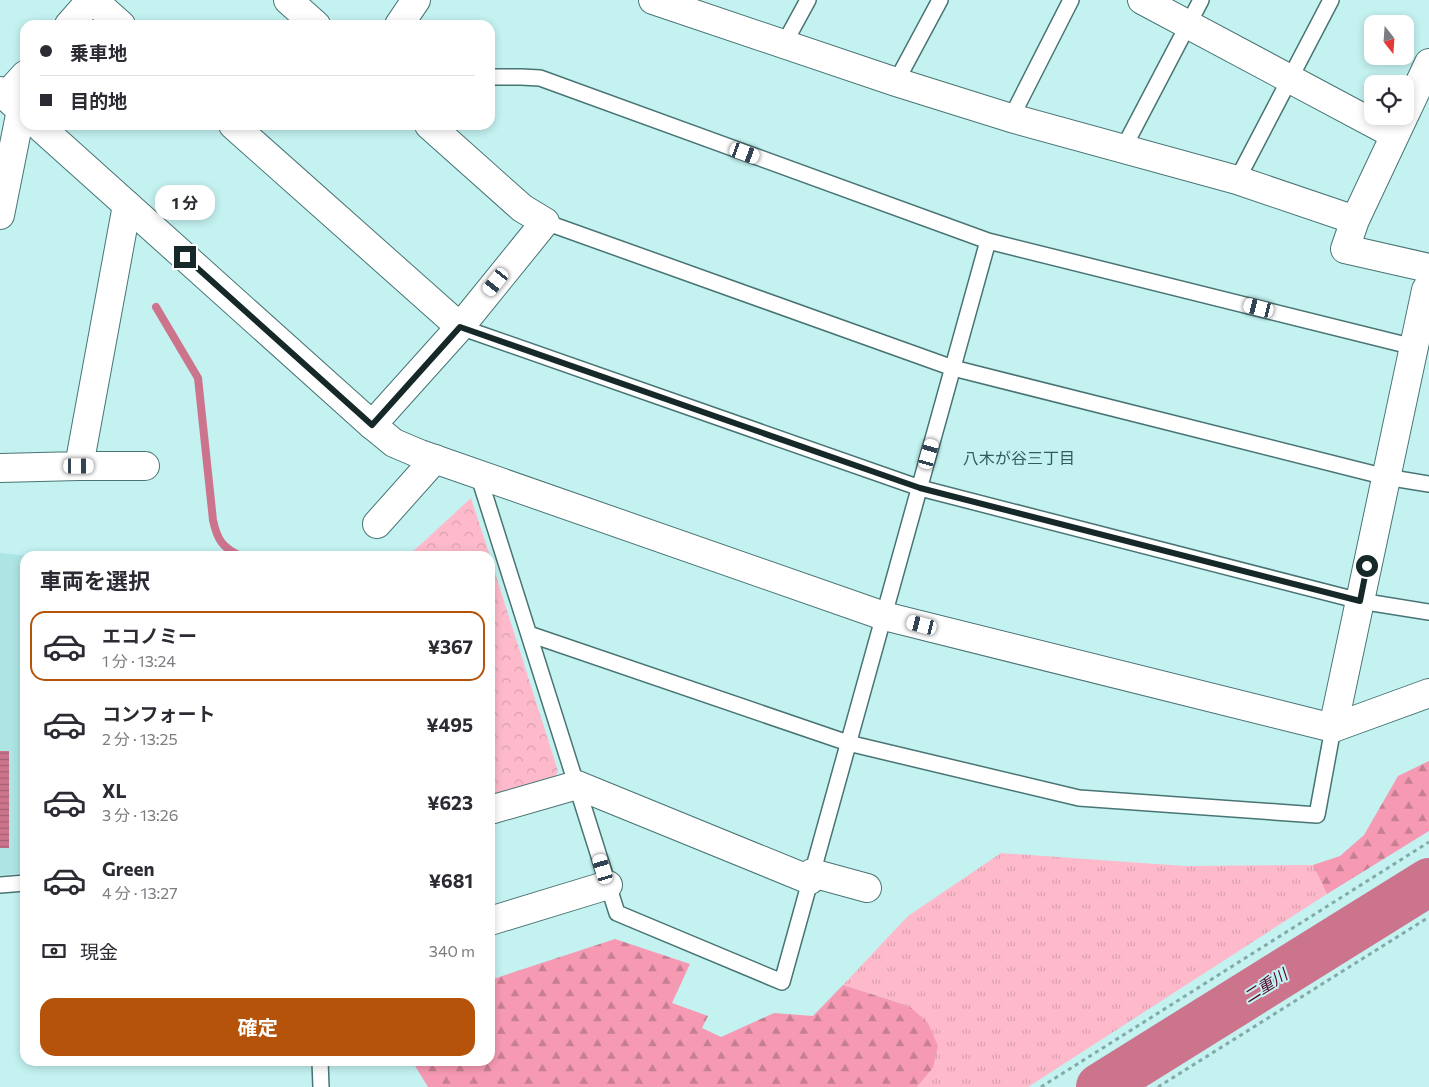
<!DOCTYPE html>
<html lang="ja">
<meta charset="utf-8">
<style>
body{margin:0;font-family:Commissioner,"Noto Sans JP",sans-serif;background:#f2f2f3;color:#2b2b33;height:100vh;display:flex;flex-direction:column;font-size:19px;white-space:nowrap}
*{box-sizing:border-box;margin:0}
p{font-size:16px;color:#7c7c81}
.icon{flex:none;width:28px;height:28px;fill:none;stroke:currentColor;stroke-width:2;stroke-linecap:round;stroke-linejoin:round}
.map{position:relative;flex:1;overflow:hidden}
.side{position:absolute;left:20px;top:551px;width:475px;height:515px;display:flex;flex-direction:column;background:#fff;border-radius:15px;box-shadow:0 2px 8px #0003}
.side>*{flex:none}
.guide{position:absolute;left:20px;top:20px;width:475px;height:110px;border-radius:15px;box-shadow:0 2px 8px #0003;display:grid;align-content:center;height:110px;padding:0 20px;background:#fff}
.needle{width:32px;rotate:163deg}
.fabs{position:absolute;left:1364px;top:15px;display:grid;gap:10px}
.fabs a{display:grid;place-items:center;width:50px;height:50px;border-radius:10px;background:#fff;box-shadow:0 2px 8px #0003;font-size:25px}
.end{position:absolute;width:22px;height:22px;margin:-11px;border:6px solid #162828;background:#fff;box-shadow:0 0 0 2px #fff}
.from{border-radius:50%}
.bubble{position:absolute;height:35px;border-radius:15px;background:#fff;box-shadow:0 2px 8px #0003;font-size:16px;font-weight:700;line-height:35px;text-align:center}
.car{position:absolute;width:15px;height:30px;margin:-15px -8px;border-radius:6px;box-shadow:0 0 4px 1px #0007;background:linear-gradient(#fff 24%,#345 0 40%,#fff 0 76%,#345 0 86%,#fff 0)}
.guide b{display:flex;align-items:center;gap:18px;height:48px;font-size:19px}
.guide b+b{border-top:1px solid #e1e1e2}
.guide i{width:12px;height:12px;background:#2b2b33}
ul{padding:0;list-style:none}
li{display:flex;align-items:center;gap:15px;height:70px;margin:0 10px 8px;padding:0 10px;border:2px solid transparent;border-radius:15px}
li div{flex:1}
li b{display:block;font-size:19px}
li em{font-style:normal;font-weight:700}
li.active{border-color:#b45309}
li>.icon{width:45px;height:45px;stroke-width:1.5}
h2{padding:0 20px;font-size:22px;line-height:60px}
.pay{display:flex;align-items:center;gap:12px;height:55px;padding:0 20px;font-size:19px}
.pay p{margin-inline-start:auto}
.button{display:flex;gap:10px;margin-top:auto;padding:10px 20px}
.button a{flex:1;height:58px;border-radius:15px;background:#b45309;color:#fff;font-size:20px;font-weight:700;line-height:58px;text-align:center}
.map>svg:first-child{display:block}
</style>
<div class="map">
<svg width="1429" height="1087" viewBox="0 0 1429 1087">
<defs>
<pattern id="grass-tufts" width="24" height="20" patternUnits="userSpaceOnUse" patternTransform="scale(1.25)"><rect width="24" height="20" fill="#febacb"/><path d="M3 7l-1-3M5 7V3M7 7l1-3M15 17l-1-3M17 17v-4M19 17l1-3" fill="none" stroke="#d9a0ae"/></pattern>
<pattern id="forest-firs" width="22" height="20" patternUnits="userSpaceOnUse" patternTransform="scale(1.25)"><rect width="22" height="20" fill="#f69ab3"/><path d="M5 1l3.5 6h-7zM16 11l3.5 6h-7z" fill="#c67e92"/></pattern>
<pattern id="park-crowns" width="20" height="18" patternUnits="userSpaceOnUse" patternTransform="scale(1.25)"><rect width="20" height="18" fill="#febacb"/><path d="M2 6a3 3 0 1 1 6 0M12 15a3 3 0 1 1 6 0" fill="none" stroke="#d9a0ae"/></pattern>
<pattern id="water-rules" width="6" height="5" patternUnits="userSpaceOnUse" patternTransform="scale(1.25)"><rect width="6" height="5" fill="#cd748d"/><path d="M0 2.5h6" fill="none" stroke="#a55f73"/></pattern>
</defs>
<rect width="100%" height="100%" fill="#c3f2f1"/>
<!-- built -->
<path fill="#ade5e4" d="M0 553 32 556H25V873L0 875Z"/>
<!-- grass -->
<path fill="url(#grass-tufts)" d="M1001 853 1184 866 1313 865 1327 894 1028 1087H917L933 1068 909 1006 843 985 908 916Z"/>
<!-- forest -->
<path fill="url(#forest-firs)" d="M1429 761V831L1327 894 1313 865 1340 856 1364 835 1398 776Z
M615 939 690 964 672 1003 708 1016 702 1028 721 1037 774 1013 813 1016 843 985 909 1006 928 1023 938 1046 933 1068 917 1087H428L412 1061H490V980Z"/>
<!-- park -->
<path fill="url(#park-crowns)" d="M471 498 490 556H408Z
M490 557 558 771 554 779 490 799Z"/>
<!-- water -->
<path fill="url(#water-rules)" d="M0 751H9V848H0Z"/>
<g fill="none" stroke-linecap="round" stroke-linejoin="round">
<!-- stream -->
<path stroke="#cd748d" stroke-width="8" d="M156 307 198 378 213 520C217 539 222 548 241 556"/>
<!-- river -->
<path stroke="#cd748d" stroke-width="48" d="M1100 1087 1429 882"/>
<!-- service casing -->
<g stroke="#497474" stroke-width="18">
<path id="service" d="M784 44 808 0
M490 77H521L540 78 988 241 1414 347
M896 82 940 0
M1011 118 1071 0
M1123 149 1201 0
M1237 180 1331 0
M545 222 953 368 1386 477 1429 484
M460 327 920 488 1360 601 1429 612
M478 474 617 913 782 982 988 241
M529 634 848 743 1079 798 1317 815 1333 728
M0 885 25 883
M320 1061 321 1087"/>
</g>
<!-- minor casing -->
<g stroke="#497474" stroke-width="30">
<path id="minor" d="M93 0 121 25
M288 0 316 25
M653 0 896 82 1011 118 1237 180 1355 220
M1142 0 1395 135
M69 25 91 0
M399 25 416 0
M6 96 25 75
M1405 114 1429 63
M1404 116 1355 220 1345 249 1429 268
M233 125 460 327
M0 215 21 110
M372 425 460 327 545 222 522 208 429 125
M79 466H145
M0 468 79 466 127 205
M377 524 435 459
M1333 728 1426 290 1429 285
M1333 728 1429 693
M490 810 577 785 810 880
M812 873 867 888
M490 921 608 885"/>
</g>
<!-- tertiary casing -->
<g stroke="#497474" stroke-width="30">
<path id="tertiary" d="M0 91 25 114
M38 125 372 425 394 443 420 454 884 616 1333 728"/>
</g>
<!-- path -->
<path stroke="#84a9a8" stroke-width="3" stroke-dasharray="4 4" stroke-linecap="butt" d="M1041 1087 1429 842
M1158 1087 1429 917"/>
<!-- service -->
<use href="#service" stroke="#fff" stroke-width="15"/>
<!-- minor -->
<use href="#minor" stroke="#fff" stroke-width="28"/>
<!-- tertiary -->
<use href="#tertiary" stroke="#fff" stroke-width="28"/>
</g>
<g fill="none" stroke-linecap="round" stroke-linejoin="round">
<!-- route -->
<path stroke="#162828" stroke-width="6" d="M185 257 372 425 460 327 920 488 1360 601 1367 566"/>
</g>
<g text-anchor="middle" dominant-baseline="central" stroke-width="4" stroke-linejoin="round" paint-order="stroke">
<!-- neighbourhood labels -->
<g font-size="16" fill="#315c5c" stroke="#c3f2f1">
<text x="1019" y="457">八木が谷三丁目</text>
</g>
<!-- water labels -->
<g font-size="16" font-style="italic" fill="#58062a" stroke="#c3f2f1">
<text transform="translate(1265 985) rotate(-32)">二重川</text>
</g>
</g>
</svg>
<div class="fabs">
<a><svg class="needle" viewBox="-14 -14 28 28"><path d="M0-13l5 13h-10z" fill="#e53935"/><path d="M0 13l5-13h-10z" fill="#7c7c81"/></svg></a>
<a><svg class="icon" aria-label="locate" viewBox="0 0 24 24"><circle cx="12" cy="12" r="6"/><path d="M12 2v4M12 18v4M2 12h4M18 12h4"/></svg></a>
</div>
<i class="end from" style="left:1367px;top:566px"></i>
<i class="end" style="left:185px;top:257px"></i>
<div class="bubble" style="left:155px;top:185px;width:60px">1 分</div>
<i class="car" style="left:745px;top:153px;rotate:110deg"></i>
<i class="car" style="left:496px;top:282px;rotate:219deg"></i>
<i class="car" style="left:1259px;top:308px;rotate:284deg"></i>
<i class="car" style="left:929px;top:454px;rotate:16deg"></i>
<i class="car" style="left:79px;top:466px;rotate:90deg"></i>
<i class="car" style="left:922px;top:625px;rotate:284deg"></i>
<i class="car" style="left:603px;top:869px;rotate:343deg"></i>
<div class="guide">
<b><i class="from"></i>乗車地</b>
<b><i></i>目的地</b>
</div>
<section class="side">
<h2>車両を選択</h2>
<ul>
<li class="active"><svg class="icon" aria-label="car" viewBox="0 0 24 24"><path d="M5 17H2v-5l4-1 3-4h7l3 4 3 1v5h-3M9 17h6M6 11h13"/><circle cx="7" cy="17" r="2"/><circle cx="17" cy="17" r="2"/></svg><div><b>エコノミー</b><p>1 分 · 13:24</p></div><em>¥367</em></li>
<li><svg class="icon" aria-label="car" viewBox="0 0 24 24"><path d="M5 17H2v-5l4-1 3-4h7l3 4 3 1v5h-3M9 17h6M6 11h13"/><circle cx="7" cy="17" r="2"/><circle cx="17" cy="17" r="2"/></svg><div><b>コンフォート</b><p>2 分 · 13:25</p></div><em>¥495</em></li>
<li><svg class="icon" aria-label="car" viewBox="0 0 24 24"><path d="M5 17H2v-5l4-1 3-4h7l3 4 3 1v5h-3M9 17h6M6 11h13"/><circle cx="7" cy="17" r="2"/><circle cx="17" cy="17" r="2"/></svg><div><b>XL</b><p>3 分 · 13:26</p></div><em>¥623</em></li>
<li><svg class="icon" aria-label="car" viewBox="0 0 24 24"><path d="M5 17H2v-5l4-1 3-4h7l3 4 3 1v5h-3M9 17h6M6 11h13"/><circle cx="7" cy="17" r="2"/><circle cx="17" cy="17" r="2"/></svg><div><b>Green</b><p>4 分 · 13:27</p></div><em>¥681</em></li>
</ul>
<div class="pay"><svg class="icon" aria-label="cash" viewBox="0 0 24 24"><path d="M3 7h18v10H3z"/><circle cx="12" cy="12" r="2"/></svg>現金<p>340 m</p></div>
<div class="button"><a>確定</a></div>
</section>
</div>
